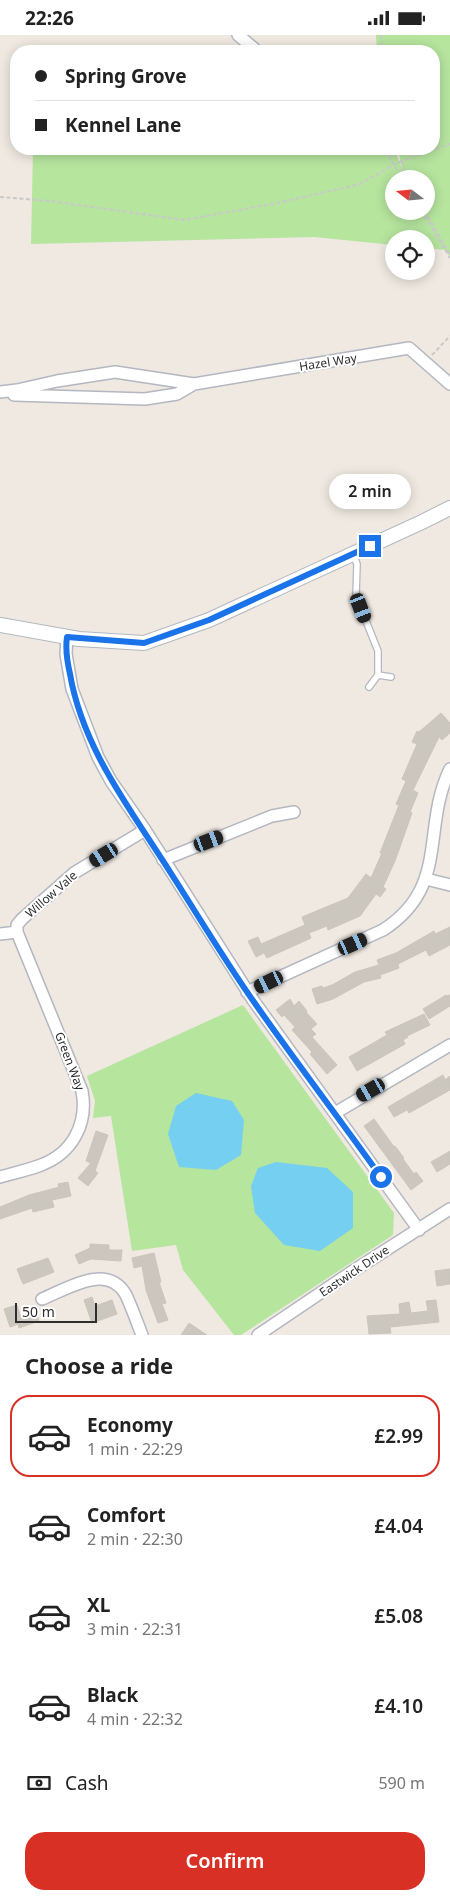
<!DOCTYPE html>
<meta charset="utf-8">
<style>
body{margin:0;font-family:"Noto Sans",sans-serif;background:#f6f6f6;color:#222;height:100vh;display:flex;flex-direction:column;font-size:19px;white-space:nowrap}
*{box-sizing:border-box;margin:0}
p{font-size:16px;color:#767676}
.icon{flex:none;width:28px;height:28px;fill:none;stroke:currentColor;stroke-width:2;stroke-linecap:round;stroke-linejoin:round}
.map{position:relative;height:1300px;overflow:hidden}
.details{display:flex;flex-direction:column;background:#fff;flex:1}
.details>*{flex:none}
.hud{position:absolute;left:10px;top:10px;width:430px;height:110px;border-radius:20px;box-shadow:0 2px 12px #0003;display:grid;align-content:center;height:110px;padding:0 25px;background:#fff}
.needle{width:32px;rotate:286deg}
.controls{position:absolute;left:385px;top:135px;display:grid;gap:10px}
.controls a{display:grid;place-items:center;width:50px;height:50px;border-radius:50%;background:#fff;box-shadow:0 2px 12px #0003;font-size:25px}
.scale{position:absolute;left:15px;bottom:12px;width:82px;box-sizing:border-box;padding-left:5px;border:2px solid #2e2e2e;border-top:0;font-size:14px;line-height:18px;white-space:nowrap;color:#2e2e2e;-webkit-text-stroke:4px #fff;paint-order:stroke}
.end{position:absolute;width:22px;height:22px;margin:-11px;border:6px solid #1a73e8;background:#fff;box-shadow:0 0 0 2px #fff}
.from{border-radius:50%}
.bubble{position:absolute;height:35px;border-radius:18px;background:#fff;box-shadow:0 2px 12px #0003;font-size:16px;font-weight:600;line-height:35px;text-align:center}
.car{position:absolute;width:15px;height:30px;margin:-15px -8px;border-radius:6px;box-shadow:0 0 4px 1px #0007;background:linear-gradient(#222 24%,#8ab4d8 0 40%,#222 0 76%,#8ab4d8 0 86%,#222 0)}
.hud b{display:flex;align-items:center;gap:18px;height:48px;font-size:19px}
.hud b+b{border-top:1px solid #e0e0e0}
.hud i{width:12px;height:12px;background:#222}
ul{padding:0;list-style:none}
li{display:flex;align-items:center;gap:15px;height:82px;margin:0 10px 8px;padding:0 15px;border:2px solid transparent;border-radius:20px}
li div{flex:1}
li b{display:block;font-size:19px}
li em{font-style:normal;font-weight:600}
li.on{border-color:#d93025}
li>.icon{width:45px;height:45px;stroke-width:1.5}
h2{padding:0 25px;font-size:22px;line-height:60px}
.pay{display:flex;align-items:center;gap:12px;height:55px;padding:0 25px;font-size:19px}
.pay p{margin-inline-start:auto}
.cta{display:flex;gap:10px;margin-top:auto;padding:10px 25px}
.cta a{flex:1;height:58px;border-radius:20px;background:#d93025;color:#fff;font-size:20px;font-weight:600;line-height:58px;text-align:center}
.status{display:flex;justify-content:space-between;align-items:center;height:35px;padding:0 25px;background:#fff;direction:ltr}
.status svg{height:14px;fill:currentColor}
.map>svg:first-child{display:block}
</style>
<div class="status"><b>22:26</b><svg viewBox="0 0 49 12"><path d="M0 12V9h3v3zM5 12V6h3v6zM10 12V3h3v9zM15 12V0h3v12zM26 1h20v11H26zM47 4h2v5h-2z"/></svg></div>
<div class="map">
<svg width="450" height="1300" viewBox="0 0 450 1300">
<rect width="100%" height="100%" fill="#efe9e1"/>
<!-- green -->
<path fill="#b6e59e" fill-rule="evenodd" d="M376 0H450V222L446 215 426 213V204H394V210L314 202 31 209 33 114H322L327 117 395 116 402 133 398 114H434V16H377ZM394 144H426V176H394Z
M243 970 394 1178 393 1200 241 1300H234L183 1235 176 1210 132 1216 111 1081 93 1083 95 1066 87 1041Z"/>
<!-- water -->
<path fill="#75cff0" d="M196 1058 232 1066 244 1085 241 1120 216 1135 179 1132 168 1099 176 1071Z
M276 1127 327 1133 353 1157V1193L320 1216 284 1210 255 1178 251 1151 258 1133Z"/>
<!-- building -->
<path fill="#cbc7bf" stroke="#cbc5ba" d="M441 678 450 688V698L442 705 439 702 413 755 418 758 410 777 412 778 395 826 383 852 386 854 380 862 376 859 360 881 328 895 327 891 309 898 311 903 267 923 264 918 256 922 248 906 258 902 261 909 305 890 302 882 348 863 366 839 371 843 382 818H380L399 770 396 769 406 746 402 744 417 709 412 707 417 696 419 697Z
M450 892V910L429 921 426 915 398 929 399 933 380 940 381 943 364 947 333 964 317 969 312 954 322 951 323 953 332 950 355 937 379 930 377 925 396 918 434 896 435 899Z
M446 960 447 961 450 960V971L429 984 423 974Z
M290 964 294 971 299 966 307 976 306 977 317 989 311 994 316 999 312 1002 337 1030 327 1039 310 1019 312 1017 292 995 295 992 284 980 282 982 276 975Z
M424 979 430 990 407 1001 408 1002 403 1005 405 1009 357 1036 349 1022 387 1000 385 997Z
M443 1040 445 1045 450 1041V1055L409 1078 407 1075 394 1082 388 1072Z
M374 1084 392 1109 394 1112 395 1111 404 1123 403 1124 414 1139 416 1137 423 1146 411 1155 364 1091Z
M96 1096 108 1100 95 1136 98 1138 88 1151 78 1143 91 1128 86 1126Z
M450 1116V1129L437 1137 431 1127Z
M68 1147 71 1161 52 1165 54 1172 33 1177 32 1173 0 1184V1172L29 1160 52 1154 59 1152 58 1149Z
M90 1209 109 1210V1215H122L121 1226 91 1224 79 1229 75 1220 90 1213Z
M154 1218 161 1247H159L166 1268 162 1269 168 1285 158 1288 146 1255 142 1231 134 1233 132 1223Z
M48 1223 54 1237 23 1249 17 1234Z
M450 1234V1249L437 1251 435 1236Z
M92 1262 95 1271 112 1265 117 1279 92 1288 84 1265Z
M436 1265 439 1287 390 1292 391 1298 369 1299 367 1281 400 1279 399 1269 409 1267 411 1278 428 1276 426 1266Z
M17 1270 21 1283 37 1278 39 1286 19 1293 18 1289 10 1292 4 1274Z
M189 1288 207 1300H181Z"/>
<g fill="none" stroke-linecap="round" stroke-linejoin="round">
<!-- service casing -->
<g stroke="#b4b7c1" stroke-width="8">
<path id="service" d="M353 519 357 529 356 561 378 616V640L369 652
M378 640 391 642"/>
</g>
<!-- minor casing -->
<g stroke="#b4b7c1" stroke-width="14">
<path id="minor" d="M238 0 257 16
M0 357 17 355 57 346 115 337 194 349 409 313 450 349
M14 360 145 364 177 359 194 349
M67 602 66 619 72 654 98 722 111 746 145 795 253 965 419 1195
M163 825 272 781 294 777
M426 844 450 850
M0 899 17 897
M247 957 383 895C450 852 421 794 450 734
M335 1078 450 1010
M0 1142C14 1138 28 1135 41 1130 73 1118 88 1088 82 1056L17 897V890L22 884 74 838 145 795
M42 1264C67 1254 107 1227 126 1260 132 1273 137 1287 142 1300
M258 1300 350 1238 450 1174"/>
</g>
<!-- tertiary casing -->
<g stroke="#b4b7c1" stroke-width="16">
<path id="tertiary" d="M0 590 79 604 144 608 209 585 422 487 450 473"/>
</g>
<!-- path -->
<path stroke="#c9c9c9" stroke-width="2" stroke-dasharray="4 2.5" stroke-linecap="butt" d="M381 0 382 16
M388 114 389 121 402 144
M401 126 407 144
M0 162 50 166 184 185 277 168 360 149 401 126 450 109
M422 176 450 223
M425 176 450 220
M432 320 450 301"/>
<!-- service -->
<use href="#service" stroke="#fff" stroke-width="5.5"/>
<!-- minor -->
<use href="#minor" stroke="#fff" stroke-width="11"/>
<!-- tertiary -->
<use href="#tertiary" stroke="#fff" stroke-width="14"/>
</g>
<g fill="none" stroke-linecap="round" stroke-linejoin="round">
<!-- route -->
<path stroke="#1a73e8" stroke-width="6" d="M370 511 209 585 144 608 67 602C65 615 67 626 70 639 83 715 132 776 172 840 199 882 225 926 254 967 295 1026 339 1083 381 1142"/>
</g>
<g text-anchor="middle" dominant-baseline="central" stroke-width="4" stroke-linejoin="round" paint-order="stroke">
<!-- street labels -->
<g font-size="12" fill="#2e2e2e" stroke="#fff">
<text transform="translate(328 327) rotate(-9)">Hazel Way</text>
<text transform="translate(51 859) rotate(-41)">Willow Vale</text>
<text transform="translate(70 1026) rotate(69)">Green Way</text>
<text transform="translate(354 1236) rotate(-34)">Eastwick Drive</text>
</g>
</g>
</svg>
<div class="controls">
<a><svg class="needle" viewBox="-14 -14 28 28"><path d="M0-13l5 13h-10z" fill="#e53935"/><path d="M0 13l5-13h-10z" fill="#767676"/></svg></a>
<a><svg class="icon" aria-label="locate" viewBox="0 0 24 24"><circle cx="12" cy="12" r="6"/><path d="M12 2v4M12 18v4M2 12h4M18 12h4"/></svg></a>
</div>
<div class="scale">50 m</div>
<i class="end from" style="left:381px;top:1142px"></i>
<i class="end" style="left:370px;top:511px"></i>
<div class="bubble" style="left:329px;top:439px;width:82px">2 min</div>
<i class="car" style="left:361px;top:573px;rotate:159deg"></i>
<i class="car" style="left:209px;top:806px;rotate:69deg"></i>
<i class="car" style="left:104px;top:820px;rotate:239deg"></i>
<i class="car" style="left:353px;top:909px;rotate:66deg"></i>
<i class="car" style="left:269px;top:947px;rotate:244deg"></i>
<i class="car" style="left:371px;top:1055px;rotate:240deg"></i>
<div class="hud">
<b><i class="from"></i>Spring Grove</b>
<b><i></i>Kennel Lane</b>
</div>
</div>
<section class="details">
<h2>Choose a ride</h2>
<ul>
<li class="on"><svg class="icon" aria-label="car" viewBox="0 0 24 24"><path d="M5 17H2v-5l4-1 3-4h7l3 4 3 1v5h-3M9 17h6M6 11h13"/><circle cx="7" cy="17" r="2"/><circle cx="17" cy="17" r="2"/></svg><div><b>Economy</b><p>1 min · 22:29</p></div><em>£2.99</em></li>
<li><svg class="icon" aria-label="car" viewBox="0 0 24 24"><path d="M5 17H2v-5l4-1 3-4h7l3 4 3 1v5h-3M9 17h6M6 11h13"/><circle cx="7" cy="17" r="2"/><circle cx="17" cy="17" r="2"/></svg><div><b>Comfort</b><p>2 min · 22:30</p></div><em>£4.04</em></li>
<li><svg class="icon" aria-label="car" viewBox="0 0 24 24"><path d="M5 17H2v-5l4-1 3-4h7l3 4 3 1v5h-3M9 17h6M6 11h13"/><circle cx="7" cy="17" r="2"/><circle cx="17" cy="17" r="2"/></svg><div><b>XL</b><p>3 min · 22:31</p></div><em>£5.08</em></li>
<li><svg class="icon" aria-label="car" viewBox="0 0 24 24"><path d="M5 17H2v-5l4-1 3-4h7l3 4 3 1v5h-3M9 17h6M6 11h13"/><circle cx="7" cy="17" r="2"/><circle cx="17" cy="17" r="2"/></svg><div><b>Black</b><p>4 min · 22:32</p></div><em>£4.10</em></li>
</ul>
<div class="pay"><svg class="icon" aria-label="cash" viewBox="0 0 24 24"><path d="M3 7h18v10H3z"/><circle cx="12" cy="12" r="2"/></svg>Cash<p>590 m</p></div>
<div class="cta"><a>Confirm</a></div>
</section>
